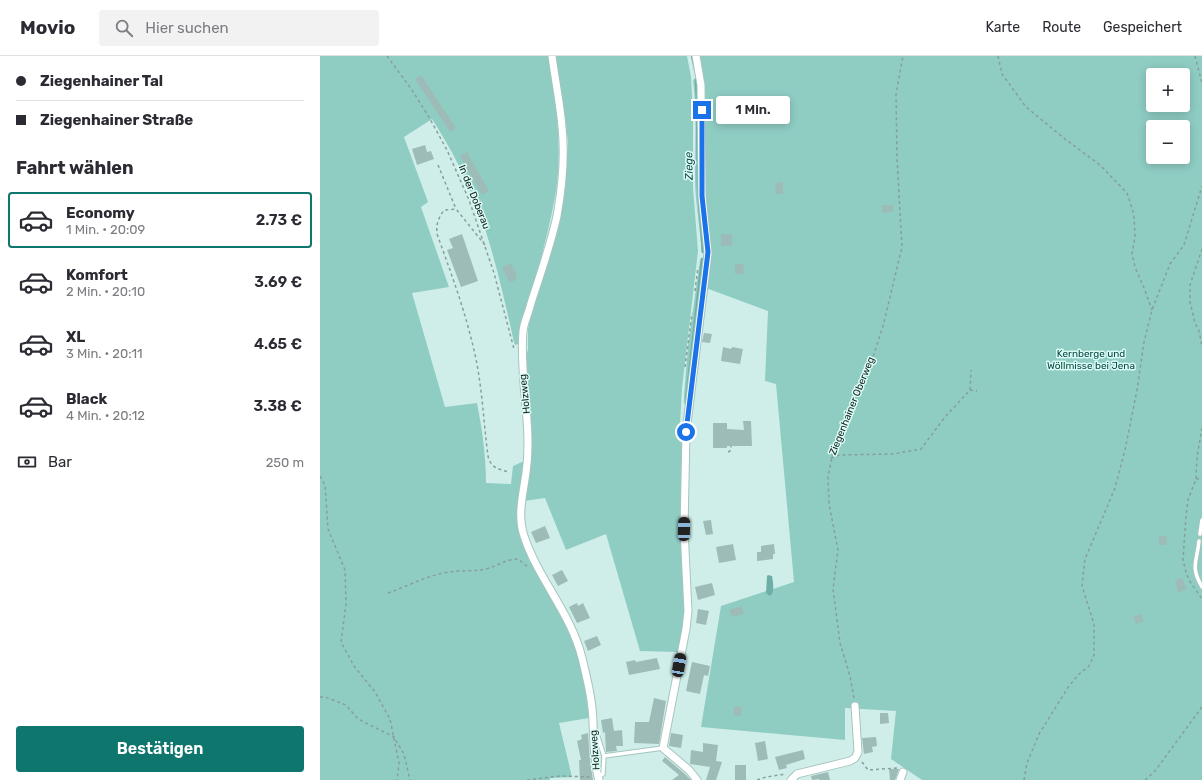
<!DOCTYPE html>
<html lang="de">
<meta charset="utf-8">
<style>
body{margin:0;font-family:Rubik,sans-serif;background:#f2f2f3;color:#2b2b33;height:100vh;display:flex;flex-direction:column;font-size:15px;white-space:nowrap}
*{box-sizing:border-box;margin:0}
p{font-size:13px;color:#7c7c81}
.icon{flex:none;width:22px;height:22px;fill:none;stroke:currentColor;stroke-width:2;stroke-linecap:round;stroke-linejoin:round}
.map{position:relative;flex:1;overflow:hidden}
.drawer{display:flex;flex-direction:column;background:#fff;width:320px}
.drawer>*{flex:none}
.banner{display:grid;align-content:center;height:88px;padding:0 16px;background:#fff}
.fabs{position:absolute;left:826px;top:12px;display:grid;gap:8px}
.fabs a{display:grid;place-items:center;width:44px;height:44px;border-radius:4px;background:#fff;box-shadow:0 2px 10px #0003;font-size:20px}
.end{position:absolute;width:18px;height:18px;margin:-9px;border:5px solid #1a73e8;background:#fff;box-shadow:0 0 0 2px #fff}
.from{border-radius:50%}
.bubble{position:absolute;height:28px;border-radius:4px;background:#fff;box-shadow:0 2px 10px #0003;font-size:13px;font-weight:600;line-height:28px;text-align:center}
.car{position:absolute;width:12px;height:24px;margin:-12px -6px;border-radius:5px;box-shadow:0 0 3px 1px #0007;background:linear-gradient(#222 24%,#8ab4d8 0 40%,#222 0 76%,#8ab4d8 0 86%,#222 0)}
.banner b{display:flex;align-items:center;gap:14px;height:38px;font-size:15px}
.banner b+b{border-top:1px solid #e1e1e2}
.banner i{width:10px;height:10px;background:#2b2b33}
ul{padding:0;list-style:none}
li{display:flex;align-items:center;gap:12px;height:56px;margin:0 8px 6px;padding:0 8px;border:2px solid transparent;border-radius:4px}
li div{flex:1}
li b{display:block;font-size:15px}
li em{font-style:normal;font-weight:600}
li.on{border-color:#0f766e}
li>.icon{width:36px;height:36px;stroke-width:1.5}
h2{padding:0 16px;font-size:18px;line-height:48px}
.pay{display:flex;align-items:center;gap:10px;height:44px;padding:0 16px;font-size:15px}
.pay p{margin-inline-start:auto}
.primary-button{display:flex;gap:8px;margin-top:auto;padding:8px 16px}
.primary-button a{flex:1;height:46px;border-radius:4px;background:#0f766e;color:#fff;font-size:16px;font-weight:600;line-height:46px;text-align:center}
header{display:flex;align-items:center;gap:24px;box-sizing:border-box;height:56px;padding:0 20px;background:#fff;border-bottom:1px solid #e1e1e2}
header strong{font-size:19px}
nav{display:flex;gap:22px;margin-inline-start:auto;font-size:14px}
.search{width:280px;height:36px;background:#f2f2f3;display:flex;align-items:center;gap:10px;box-sizing:border-box;padding:0 14px;border-radius:4px;color:#7c7c81;font-size:15px}
main{display:flex;flex:1;min-height:0}
.map>svg:first-child{display:block}
</style>
<header>
<strong>Movio</strong>
<div class="search"><svg class="icon" aria-label="search" viewBox="0 0 24 24"><circle cx="10" cy="10" r="6"/><path d="M15 15l6 6"/></svg>Hier suchen</div>
<nav><a>Karte</a><a>Route</a><a>Gespeichert</a></nav>
</header>
<main>
<section class="drawer">
<div class="banner">
<b><i class="from"></i>Ziegenhainer Tal</b>
<b><i></i>Ziegenhainer Straße</b>
</div>
<h2>Fahrt wählen</h2>
<ul>
<li class="on"><svg class="icon" aria-label="car" viewBox="0 0 24 24"><path d="M5 17H2v-5l4-1 3-4h7l3 4 3 1v5h-3M9 17h6M6 11h13"/><circle cx="7" cy="17" r="2"/><circle cx="17" cy="17" r="2"/></svg><div><b>Economy</b><p>1 Min. · 20:09</p></div><em>2.73 €</em></li>
<li><svg class="icon" aria-label="car" viewBox="0 0 24 24"><path d="M5 17H2v-5l4-1 3-4h7l3 4 3 1v5h-3M9 17h6M6 11h13"/><circle cx="7" cy="17" r="2"/><circle cx="17" cy="17" r="2"/></svg><div><b>Komfort</b><p>2 Min. · 20:10</p></div><em>3.69 €</em></li>
<li><svg class="icon" aria-label="car" viewBox="0 0 24 24"><path d="M5 17H2v-5l4-1 3-4h7l3 4 3 1v5h-3M9 17h6M6 11h13"/><circle cx="7" cy="17" r="2"/><circle cx="17" cy="17" r="2"/></svg><div><b>XL</b><p>3 Min. · 20:11</p></div><em>4.65 €</em></li>
<li><svg class="icon" aria-label="car" viewBox="0 0 24 24"><path d="M5 17H2v-5l4-1 3-4h7l3 4 3 1v5h-3M9 17h6M6 11h13"/><circle cx="7" cy="17" r="2"/><circle cx="17" cy="17" r="2"/></svg><div><b>Black</b><p>4 Min. · 20:12</p></div><em>3.38 €</em></li>
</ul>
<div class="pay"><svg class="icon" aria-label="cash" viewBox="0 0 24 24"><path d="M3 7h18v10H3z"/><circle cx="12" cy="12" r="2"/></svg>Bar<p>250 m</p></div>
<div class="primary-button"><a>Bestätigen</a></div>
</section>
<div class="map">
<svg width="882" height="724" viewBox="0 0 882 724">
<rect width="100%" height="100%" fill="#cfeee9"/>
<!-- green -->
<path fill="#8fcdc3" fill-rule="evenodd" d="M0 0H229C236 48 244 98 234 146 229 173 222 199 214 226 208 246 201 267 198 288L195 289 194 286C184 242 174 196 158 153 146 121 130 91 112 63L84 81 108 146 101 151 129 231 92 237 125 351 157 347C162 373 166 399 166 427L191 428 193 410 204 405C201 429 194 454 200 478 203 491 210 503 216 514 227 533 239 553 249 573 262 600 265 632 269 662L239 667 252 721 230 722V724H0Z
M235 0H367L371 21 373 56V132L378 195 362 332 360 367 362 388V513L365 535V555L363 573 358 596 320 595 286 478 246 494 225 442 204 445 211 391 210 359 205 313V303L208 294V274L210 261 230 197 242 146 246 113 248 86 245 60Z
M379 0H882V724H602L571 703 576 655 525 652V684L381 671 401 550 474 526 456 328 445 325 448 255 386 232 384 139ZM833 19H863V49H833ZM833 71H863V101H833Z
M376 22 378 24 385 194 384 196 382 197 381 195V188C379 165 375 143 375 120 375 88 377 56 373 24Z
M382 203 385 206 367 348H364V340L368 290 380 204Z"/>
<!-- water -->
<path fill="#6dafa6" d="M448 519 452 520C453 526 455 537 450 540L446 537 447 520Z"/>
<g fill="none" stroke-linecap="round" stroke-linejoin="round">
<!-- stream -->
<path stroke="#6dafa6" stroke-width="2.5" d="M372 0 375 13
M376 23 377 46 378 131 383 196
M366 345 382 203"/>
</g>
<!-- building -->
<path fill="#9ebcb7" d="M101 19 136 72 130 76 95 23Z
M105 89 107 96 111 95 114 103 97 109 92 93Z
M147 96 169 135 162 139 140 100Z
M463 126V138H456L455 127Z
M562 149H573V156L562 157Z
M142 178 158 225 141 231 127 194 133 192 129 183Z
M401 178H412V190H401Z
M191 207 197 218 195 219 197 223 190 227 182 212Z
M415 208H424L423 218H415Z
M384 277 392 278 390 287 382 286Z
M403 291 411 293 412 291 423 293 420 308 401 305Z
M423 365H431L432 390H407V392H393V367H407V373L424 374Z
M391 464 393 478 386 479 383 465Z
M225 470 230 482 216 487 211 476Z
M839 480H847L846 489H839Z
M413 488 416 504 399 507 396 491Z
M454 488 455 498H453V503L437 505V496H441V490Z
M242 514 248 525 238 530 232 519Z
M862 522 867 533 858 537 855 524Z
M392 527 395 539 378 544 375 531Z
M257 547 258 550 263 547 270 562 257 567 249 551Z
M422 550 424 558 412 561 409 554Z
M378 553 389 555 386 569 376 567Z
M821 558 824 565 816 568 813 561Z
M277 580 281 589 268 595 264 585Z
M337 602 340 613 309 619 306 606 315 604 316 606Z
M372 606 390 610 388 620 384 619 380 638 366 635Z
M334 642 346 645 339 688 314 687 315 666H329Z
M414 650 422 651 421 660 413 659Z
M560 657H568L569 667 560 668Z
M292 662 294 675 302 674 303 690H296L297 695 286 696 285 676 283 677 281 664Z
M268 677 270 705 273 724H260L259 704H261L257 685 262 683 261 679Z
M351 677 363 679 361 692 349 690Z
M556 681 557 690 552 691 553 696 544 698 542 682Z
M445 685 448 703 438 705 435 687Z
M383 687 398 689 396 705 402 706 396 724H386L390 711 370 708 371 694 383 696Z
M483 694 485 703 466 709 467 712 459 714 455 701Z
M345 701 365 718 371 724H352L359 719 342 705Z
M415 709H426V724H415Z
M569 713H579L575 724H570Z
M508 716 510 724H499V723L492 724 491 720Z"/>
<g fill="none" stroke-linecap="round" stroke-linejoin="round">
<!-- service casing -->
<g stroke="#a6c4bf" stroke-width="5.5">
<path id="service" d="M880 478 882 464
M879 485C877 506 870 510 882 531
M276 675 284 700 283 718 278 721
M284 700 343 692"/>
</g>
<!-- minor casing -->
<g stroke="#a6c4bf" stroke-width="9">
<path id="minor" d="M232 0C235 23 240 47 242 71 245 99 242 132 237 160 231 188 220 219 211 247 209 256 204 266 203 275 199 323 213 370 206 417 203 438 197 460 204 480 218 523 251 557 262 602 267 623 273 646 273 668 274 684 274 710 279 724
M376 0 381 29 382 140 388 197 366 376 364 473 368 555 366 573 343 692 369 714 377 724
M471 724 477 718 530 705 535 702 538 696 535 650
M580 724 583 716"/>
</g>
<!-- path -->
<path stroke="#879e9a" stroke-width="1.5" stroke-dasharray="3 3" stroke-linecap="butt" d="M67 0 92 34 110 63 127 94 149 144 174 217 194 293
M678 0 682 18 706 51 745 83 780 109 807 137 814 159 815 181 812 198 815 211 824 232 832 254
M875 0 882 27
M118 109 136 153
M165 189 136 153 124 154C118 163 116 168 117 178 130 214 143 249 152 286 162 323 163 362 168 400 171 412 178 413 189 416
M882 193 870 229V246L875 267 879 275 882 290
M375 235 378 211
M365 311 372 257
M650 334 657 335
M882 372 877 401 876 423 868 444 866 460 863 504 866 516 869 524 882 543
M408 396 410 395 411 390
M511 402 520 399 573 398 601 393 625 361 650 334 651 314
M0 420 5 429 8 473 25 514 26 548 21 586 34 610 55 636 70 663 79 707 77 724
M876 423 882 422
M68 537C88 530 108 519 129 516 141 514 153 516 166 513 177 510 186 503 198 503L209 512
M0 641H5L26 649 38 663 74 681 84 698 90 724
M534 642 530 620 520 587 513 533 518 494 509 448 508 421 514 391 553 301 563 270 582 191 577 102 576 38 583 0
M542 706 548 714 577 712
M207 724 240 720 271 721
M437 724 446 721 466 718
M704 724 707 707 719 678 749 630 758 619 769 610 774 599V568L762 530 765 503 795 432 805 394 817 334 824 286 832 254 850 208 864 189 882 130
M825 724 835 715 882 651"/>
<!-- service -->
<use href="#service" stroke="#fff" stroke-width="3.5"/>
<!-- minor -->
<use href="#minor" stroke="#fff" stroke-width="7"/>
</g>
<g fill="none" stroke-linecap="round" stroke-linejoin="round">
<!-- route -->
<path stroke="#1a73e8" stroke-width="5" d="M366 376 388 196 382 140V54"/>
</g>
<g text-anchor="middle" dominant-baseline="central" stroke-width="3" stroke-linejoin="round" paint-order="stroke">
<!-- street labels -->
<g font-size="10" fill="#121e1c" stroke="#dcfcf6">
<text transform="translate(154 141) rotate(68)">In der Doberau</text>
<text transform="translate(205 338) rotate(-96)">Holzweg</text>
<text transform="translate(532 350) rotate(-68)">Ziegenhainer Oberweg</text>
<text transform="translate(275 694) rotate(-94)">Holzweg</text>
</g>
<!-- park labels -->
<g font-size="10" fill="#074640" stroke="#dcfcf6">
<text x="771" y="298">Kernberge und<tspan x="771" dy="12">Wöllmisse bei Jena</tspan></text>
</g>
<!-- water labels -->
<g font-size="11" font-style="italic" fill="#154f49" stroke="#dcfcf6">
<text transform="translate(369 110) rotate(-91)">Ziege</text>
</g>
</g>
</svg>
<div class="fabs">
<a>+</a>
<a>−</a>
</div>
<i class="end from" style="left:366px;top:376px"></i>
<i class="end" style="left:382px;top:54px"></i>
<div class="bubble" style="left:396px;top:40px;width:74px">1 Min.</div>
<i class="car" style="left:364px;top:473px;rotate:1deg"></i>
<i class="car" style="left:359px;top:609px;rotate:10deg"></i>
</div>
</main>
